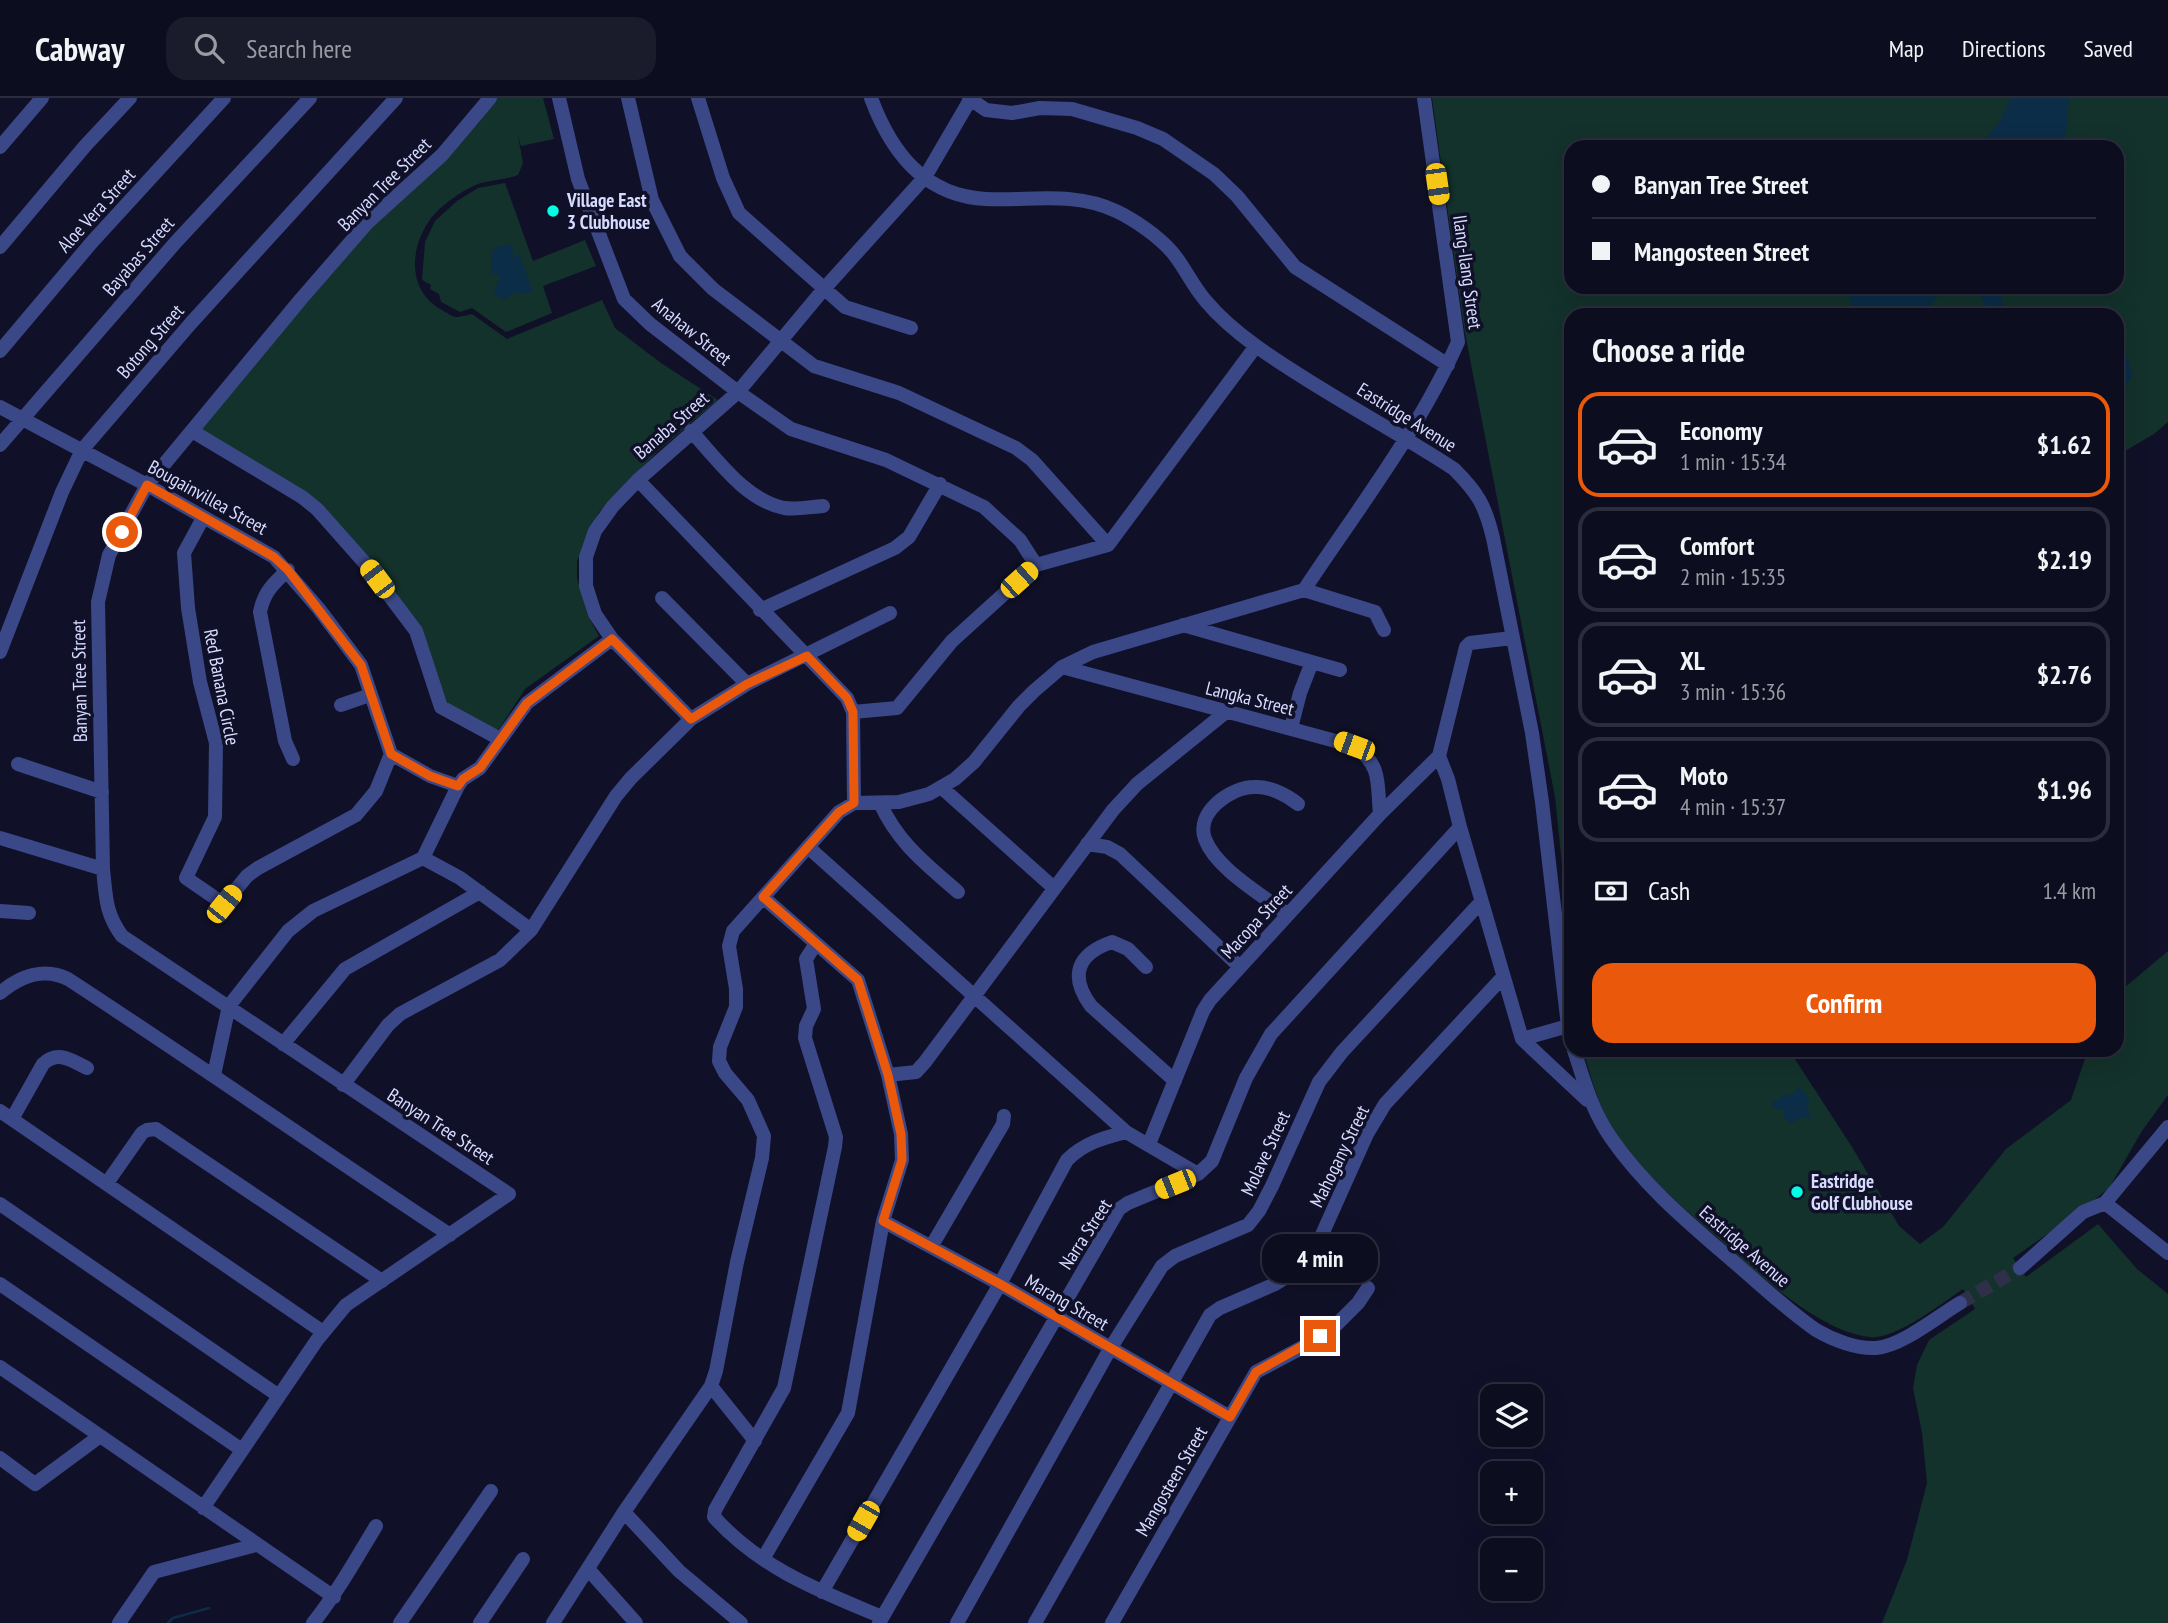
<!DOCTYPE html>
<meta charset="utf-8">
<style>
body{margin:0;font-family:"PT Sans Narrow",sans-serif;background:#1a1b2b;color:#f1f3f6;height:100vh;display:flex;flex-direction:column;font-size:26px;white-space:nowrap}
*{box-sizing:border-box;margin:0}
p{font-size:23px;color:#9a9ca4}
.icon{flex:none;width:38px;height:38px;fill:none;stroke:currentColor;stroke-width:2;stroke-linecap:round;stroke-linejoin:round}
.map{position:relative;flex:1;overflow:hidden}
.side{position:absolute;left:1564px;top:210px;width:560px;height:749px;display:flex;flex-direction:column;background:#0c0d1e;border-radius:21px;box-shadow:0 7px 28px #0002,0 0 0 2px #2c2d3c}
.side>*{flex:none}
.hud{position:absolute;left:1564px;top:42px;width:560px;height:154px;border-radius:21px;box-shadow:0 7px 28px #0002,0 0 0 2px #2c2d3c;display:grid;align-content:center;height:154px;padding:0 28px;background:#0c0d1e}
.buttons{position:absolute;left:1480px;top:1286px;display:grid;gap:14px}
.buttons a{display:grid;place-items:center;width:63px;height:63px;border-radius:14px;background:#0c0d1e;box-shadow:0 7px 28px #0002,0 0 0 2px #2c2d3c;font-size:35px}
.end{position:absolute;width:32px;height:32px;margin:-16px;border:9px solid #ea580c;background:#fff;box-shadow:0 0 0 4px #fff}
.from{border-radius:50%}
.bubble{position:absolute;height:49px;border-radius:21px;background:#0c0d1e;box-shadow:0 7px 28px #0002,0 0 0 2px #2c2d3c;font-size:23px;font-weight:600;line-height:49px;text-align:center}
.car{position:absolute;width:21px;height:42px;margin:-21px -10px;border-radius:9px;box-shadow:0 0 5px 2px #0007;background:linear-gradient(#f5c518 24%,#345 0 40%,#f5c518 0 76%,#345 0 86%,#f5c518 0)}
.hud b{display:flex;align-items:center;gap:24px;height:66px;font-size:26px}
.hud b+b{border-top:2px solid #2c2d3c}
.hud i{width:18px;height:18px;background:#f1f3f6}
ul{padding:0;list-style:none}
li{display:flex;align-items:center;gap:21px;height:105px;margin:0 14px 10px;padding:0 14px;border:4px solid #2c2d3c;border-radius:21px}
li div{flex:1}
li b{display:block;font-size:26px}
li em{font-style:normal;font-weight:600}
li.active{border-color:#ea580c}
li>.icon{width:63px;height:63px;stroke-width:1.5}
h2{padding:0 28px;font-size:32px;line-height:84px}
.pay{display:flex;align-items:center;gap:18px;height:77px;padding:0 28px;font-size:26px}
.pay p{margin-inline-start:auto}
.action{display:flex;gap:14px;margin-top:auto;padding:14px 28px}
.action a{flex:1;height:80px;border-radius:21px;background:#ea580c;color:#fff;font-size:28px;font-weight:600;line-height:80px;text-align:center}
header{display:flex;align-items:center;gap:42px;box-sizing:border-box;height:98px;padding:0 35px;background:#0c0d1e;border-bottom:2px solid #2c2d3c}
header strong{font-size:33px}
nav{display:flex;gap:38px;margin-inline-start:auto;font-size:24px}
.search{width:490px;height:63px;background:#1a1b2b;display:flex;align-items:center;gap:18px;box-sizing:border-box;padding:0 24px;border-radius:21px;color:#9a9ca4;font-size:26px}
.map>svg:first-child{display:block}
</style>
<header>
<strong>Cabway</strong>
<div class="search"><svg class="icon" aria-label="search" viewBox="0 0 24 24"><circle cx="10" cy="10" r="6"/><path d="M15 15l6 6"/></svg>Search here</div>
<nav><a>Map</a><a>Directions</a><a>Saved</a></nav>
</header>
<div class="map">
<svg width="2168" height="1525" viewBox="0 0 2168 1525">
<rect width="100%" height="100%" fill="#101128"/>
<!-- green -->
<path fill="#13322b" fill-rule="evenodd" d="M496 0H543L554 41 521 48 518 38 523 65 518 77C505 82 493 82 481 85 465 90 438 109 429 123 409 152 408 194 442 212 446 214 452 219 456 219 460 219 467 217 472 216L507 241 602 202 615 230 661 265 718 302 658 353 599 414 577 463V480L588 518 599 538 525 591 499 631 493 632 445 607 424 536 321 405 198 332 372 128Z
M1432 0H2168V324L2154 336 2118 357V217H1572L1571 895 1567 815 1555 699 1464 230ZM1572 49H2118V189H1572Z
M505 85 533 163 585 142 596 168 543 188 552 215 506 234 472 210 460 214 441 204 439 196 430 191 431 187 422 182 425 144 435 123 457 103 478 90Z
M2168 853V997L2142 1033 2109 1090 2079 1114 2013 1160 2026 1179 2098 1126 2137 1171 2168 1196V1525H1882L1907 1462 1927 1385 1922 1335 1913 1290 1917 1267 1929 1242 1975 1211 1963 1191C1942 1205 1895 1242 1870 1239 1816 1233 1752 1170 1712 1135 1677 1104 1638 1072 1613 1031 1598 1007 1591 979 1583 952H1789L1852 1049 1899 1128 1920 1146 1943 1129 2006 1051 2071 1002 2088 952H2118V895Z"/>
<!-- water -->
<path fill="#0b2d47" d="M2011 0H2069L2065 49H1980L2001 21Z
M508 146 514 151 511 153 514 156 512 161 519 156 533 194 523 196 517 193 503 202 493 195 500 180 496 176 491 175V158L495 150Z
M1847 189H1945L1923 217H1863L1853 212Z
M1976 189H1997L2008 217H1990Z
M2118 244 2126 256 2133 278 2118 299Z
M1798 989 1808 998 1809 1007 1806 1012 1811 1016 1810 1020H1800L1791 1025 1785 1021 1783 1012H1776L1772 1008 1773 1003 1779 1002 1784 996 1787 998 1794 995Z"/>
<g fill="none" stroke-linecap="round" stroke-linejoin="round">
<!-- stream -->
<path stroke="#0b2d47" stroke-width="2.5" d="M168 1525 173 1520 209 1510"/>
<!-- minor-tunnel -->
<path stroke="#2e2f48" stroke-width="14" stroke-dasharray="14 7" stroke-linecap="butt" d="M1960 1205 2020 1170"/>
<!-- minor -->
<path stroke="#3b4887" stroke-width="14" d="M559 0 578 81 624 201 650 226 738 294 791 331 886 362 984 409 1020 442 1036 467
M628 0 652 102 680 158 713 191 814 268 899 295 1016 350 1032 362 1108 447
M698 0 723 80 739 115 845 209 911 230
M871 0C891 54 924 98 986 101 1031 103 1073 93 1116 113 1135 122 1158 138 1172 154 1184 168 1192 187 1205 202 1219 219 1238 235 1256 248 1317 292 1390 329 1454 371 1478 395 1485 407 1493 440L1532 635 1542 704 1568 928 1572 943
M969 0 986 12 1012 15 1040 10 1072 11 1137 30 1163 41 1214 76 1237 98 1295 169 1448 267
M0 49 42 0
M0 149 85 48 130 0
M0 253 92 144 224 0
M0 309 147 387 274 459 319 511 361 567 391 656 430 678 458 688
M192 333 302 399 317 411 364 464 416 533 441 609 500 641
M691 333C717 361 745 402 784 410 796 412 810 409 823 408
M0 347 175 145 310 0
M638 382 847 600 853 614 854 705
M203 420 184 455 188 510 200 584 216 645 215 719 186 780 224 806 247 778 258 770 356 717 376 693 391 656
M288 472C273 486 264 494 260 514L285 643 293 661
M1304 492 1375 514 1384 532
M662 500 747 586
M760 512 895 450 909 439 940 386
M1183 527 1340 572
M0 554 62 394 82 352 191 225 396 0
M1062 569 1354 648C1382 667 1377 685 1380 716
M341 607 370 597
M853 614 897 610 952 543 1036 467 1108 447 1256 248
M691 621 612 541 595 516 586 488V459L595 433 613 408 638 382 738 294 823 192 925 79 970 2
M1291 630 1300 595 1312 564
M1439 658 1448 681 1460 729 1522 941
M1439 658 1466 549 1470 545 1512 540
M18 666 102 694
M941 689 1054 790
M880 705C898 745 926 766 958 794
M0 740 103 771
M1087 746 1107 749 1120 756 1240 869
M808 749 1126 1034 1198 1076
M423 760 460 780 531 832
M763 799 858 882 888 977 901 1036 902 1062 883 1123 848 1315 763 1461
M0 813 29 815
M1288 817C1263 797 1216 771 1205 741 1195 714 1231 689 1254 689 1269 688 1287 697 1298 706
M815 847 806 861 814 911 806 928 805 940 836 1039 835 1049 784 1290 715 1412 714 1419C761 1471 820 1493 882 1519
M1146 869 1128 851 1112 844C1077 856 1069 878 1091 908L1175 983
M0 895C20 878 44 869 68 881 197 965 322 1053 450 1137
M1522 941 1587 1002
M1522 941 1568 928
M283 946 345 871 480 794
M1574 952C1584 983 1592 1013 1611 1040 1644 1088 1690 1126 1734 1164 1761 1187 1787 1212 1816 1232 1833 1242 1856 1251 1876 1250 1902 1248 1938 1218 1960 1205
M214 977 229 908 288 833 313 813 423 760 458 688 463 681 480 670 527 605 612 541
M888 977 916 974 925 964 1113 712 1137 686 1226 614
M343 987 388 927 400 916 500 862 531 832 616 698 631 680 691 621 747 586 890 515
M0 1013 323 1234
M12 1021 43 966C58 952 71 962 87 970
M1149 1046 1203 913 1210 902 1380 716 1439 658
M107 1085 142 1035 147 1032 156 1031 382 1183
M2105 1105 2168 1155
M0 1106 279 1298
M883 1123 1000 1186 1230 1319
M931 1149 1003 1026 1004 1018
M2020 1170 2083 1114 2105 1105 2168 1029
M0 1186 242 1352
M0 1269 334 1499
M711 1288 755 1343
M0 1360 35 1386 100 1338
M203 1410 317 1242 346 1207 509 1096 122 838C105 815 106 798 103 771L98 504 109 457 147 387 301 201 368 124 442 57 490 0
M624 1414 679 1473 741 1525
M588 1471 636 1525
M822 1494 1000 1186 1067 1062C1084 1045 1103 1040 1126 1034
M119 1525 154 1474 256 1447
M313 1525C337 1495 356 1461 376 1428
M400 1525 491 1393
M480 1525 523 1461
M553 1525 624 1414 711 1288 716 1273 737 1164 762 1060 764 1038 748 1002 725 975 719 963 720 949 736 909V891L729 848 733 833 839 714 854 705 899 704 929 696 955 681 974 664 1019 608 1034 593 1062 569 1093 554 1304 492C1357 412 1419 332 1458 244L1424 0
M879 1525 1119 1111 1128 1105 1198 1076 1212 1063 1246 980 1271 936 1460 729
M957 1525 1110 1251 1162 1168 1175 1158 1248 1127 1259 1113 1272 1088 1319 984 1342 954 1481 804
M1035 1525 1210 1217 1220 1210 1275 1186 1306 1167 1320 1141 1367 1036 1385 1006 1502 880
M1112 1525 1256 1274 1303 1249 1336 1227 1358 1205 1368 1190"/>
</g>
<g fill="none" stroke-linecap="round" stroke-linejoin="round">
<!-- route -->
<path stroke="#ea580c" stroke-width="9" d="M122 434 147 387 274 459 288 472 361 567 391 656 430 678 458 688 463 681 480 670 527 605 612 541 691 621 747 586 807 558 847 600 853 614 854 705 839 714 763 799 858 882 888 977 901 1036 902 1062 883 1123 1000 1186 1230 1319 1256 1274 1320 1238"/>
</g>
<!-- markers -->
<g fill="#04fee5" stroke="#101128" stroke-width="2.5">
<circle cx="553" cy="113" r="7"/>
<circle cx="1797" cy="1094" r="7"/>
</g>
<g text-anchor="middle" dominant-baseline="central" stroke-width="7" stroke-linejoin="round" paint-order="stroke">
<!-- street labels -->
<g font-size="19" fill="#d7dbff" stroke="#101128">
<text transform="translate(384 86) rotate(-45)">Banyan Tree Street</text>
<text transform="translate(96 112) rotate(-48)">Aloe Vera Street</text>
<text transform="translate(138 158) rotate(-49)">Bayabas Street</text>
<text transform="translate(1468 174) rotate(82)">Ilang-Ilang Street</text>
<text transform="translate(692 233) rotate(39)">Anahaw Street</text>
<text transform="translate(150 243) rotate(-49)">Botong Street</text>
<text transform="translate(1407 319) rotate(32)">Eastridge Avenue</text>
<text transform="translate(671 327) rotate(-41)">Banaba Street</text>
<text transform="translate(208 399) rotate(29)">Bougainvillea Street</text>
<text transform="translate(79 583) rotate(-91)">Banyan Tree Street</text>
<text transform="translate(222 589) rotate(79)">Red Banana Circle</text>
<text transform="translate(1250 600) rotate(14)">Langka Street</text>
<text transform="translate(1256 823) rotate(-47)">Macopa Street</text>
<text transform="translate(441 1028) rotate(33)">Banyan Tree Street</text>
<text transform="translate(1265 1055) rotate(-65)">Molave Street</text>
<text transform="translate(1339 1058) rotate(-64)">Mahogany Street</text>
<text transform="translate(1085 1136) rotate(-57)">Narra Street</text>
<text transform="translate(1745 1148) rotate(41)">Eastridge Avenue</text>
<text transform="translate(1067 1204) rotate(30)">Marang Street</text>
<text transform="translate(1171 1383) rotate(-60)">Mangosteen Street</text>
</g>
<!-- poi labels -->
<g font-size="19" font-weight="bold" fill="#d7dbff" stroke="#101128" text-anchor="start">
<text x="567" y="102">Village East<tspan x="567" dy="22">3 Clubhouse</tspan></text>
<text x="1811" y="1083">Eastridge<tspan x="1811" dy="22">Golf Clubhouse</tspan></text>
</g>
</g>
</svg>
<div class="buttons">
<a><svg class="icon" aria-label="layers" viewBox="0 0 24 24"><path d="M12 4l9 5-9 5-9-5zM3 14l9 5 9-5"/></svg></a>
<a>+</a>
<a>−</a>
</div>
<i class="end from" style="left:122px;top:434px"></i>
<i class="end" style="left:1320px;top:1238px"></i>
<div class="bubble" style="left:1262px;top:1136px;width:116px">4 min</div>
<i class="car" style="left:1437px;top:86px;rotate:172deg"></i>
<i class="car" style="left:377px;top:481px;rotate:323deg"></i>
<i class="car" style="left:1019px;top:482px;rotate:48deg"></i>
<i class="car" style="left:1354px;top:648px;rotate:290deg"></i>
<i class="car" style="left:224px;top:806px;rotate:39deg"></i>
<i class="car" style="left:1175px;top:1086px;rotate:248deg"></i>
<i class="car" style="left:863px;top:1423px;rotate:210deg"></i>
<div class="hud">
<b><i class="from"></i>Banyan Tree Street</b>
<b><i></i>Mangosteen Street</b>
</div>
<section class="side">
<h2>Choose a ride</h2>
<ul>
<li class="active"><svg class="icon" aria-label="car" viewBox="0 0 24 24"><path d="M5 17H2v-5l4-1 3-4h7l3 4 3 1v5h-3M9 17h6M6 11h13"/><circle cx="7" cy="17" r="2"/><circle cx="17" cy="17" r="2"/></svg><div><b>Economy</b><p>1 min · 15:34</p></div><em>$1.62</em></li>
<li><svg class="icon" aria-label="car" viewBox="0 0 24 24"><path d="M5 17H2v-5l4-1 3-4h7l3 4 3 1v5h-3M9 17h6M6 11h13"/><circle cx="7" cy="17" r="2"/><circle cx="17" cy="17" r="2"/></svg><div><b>Comfort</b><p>2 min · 15:35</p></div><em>$2.19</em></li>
<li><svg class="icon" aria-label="car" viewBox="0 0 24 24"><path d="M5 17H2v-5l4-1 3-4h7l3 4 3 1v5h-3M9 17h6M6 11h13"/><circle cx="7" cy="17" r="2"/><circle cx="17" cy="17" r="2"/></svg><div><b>XL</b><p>3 min · 15:36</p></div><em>$2.76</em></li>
<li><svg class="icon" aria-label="car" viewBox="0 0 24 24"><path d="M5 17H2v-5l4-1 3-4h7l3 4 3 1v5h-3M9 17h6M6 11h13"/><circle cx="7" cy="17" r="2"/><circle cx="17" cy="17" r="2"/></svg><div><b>Moto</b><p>4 min · 15:37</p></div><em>$1.96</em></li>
</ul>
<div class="pay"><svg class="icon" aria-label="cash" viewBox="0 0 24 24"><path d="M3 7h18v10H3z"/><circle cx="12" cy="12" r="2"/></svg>Cash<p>1.4 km</p></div>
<div class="action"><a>Confirm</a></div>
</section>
</div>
